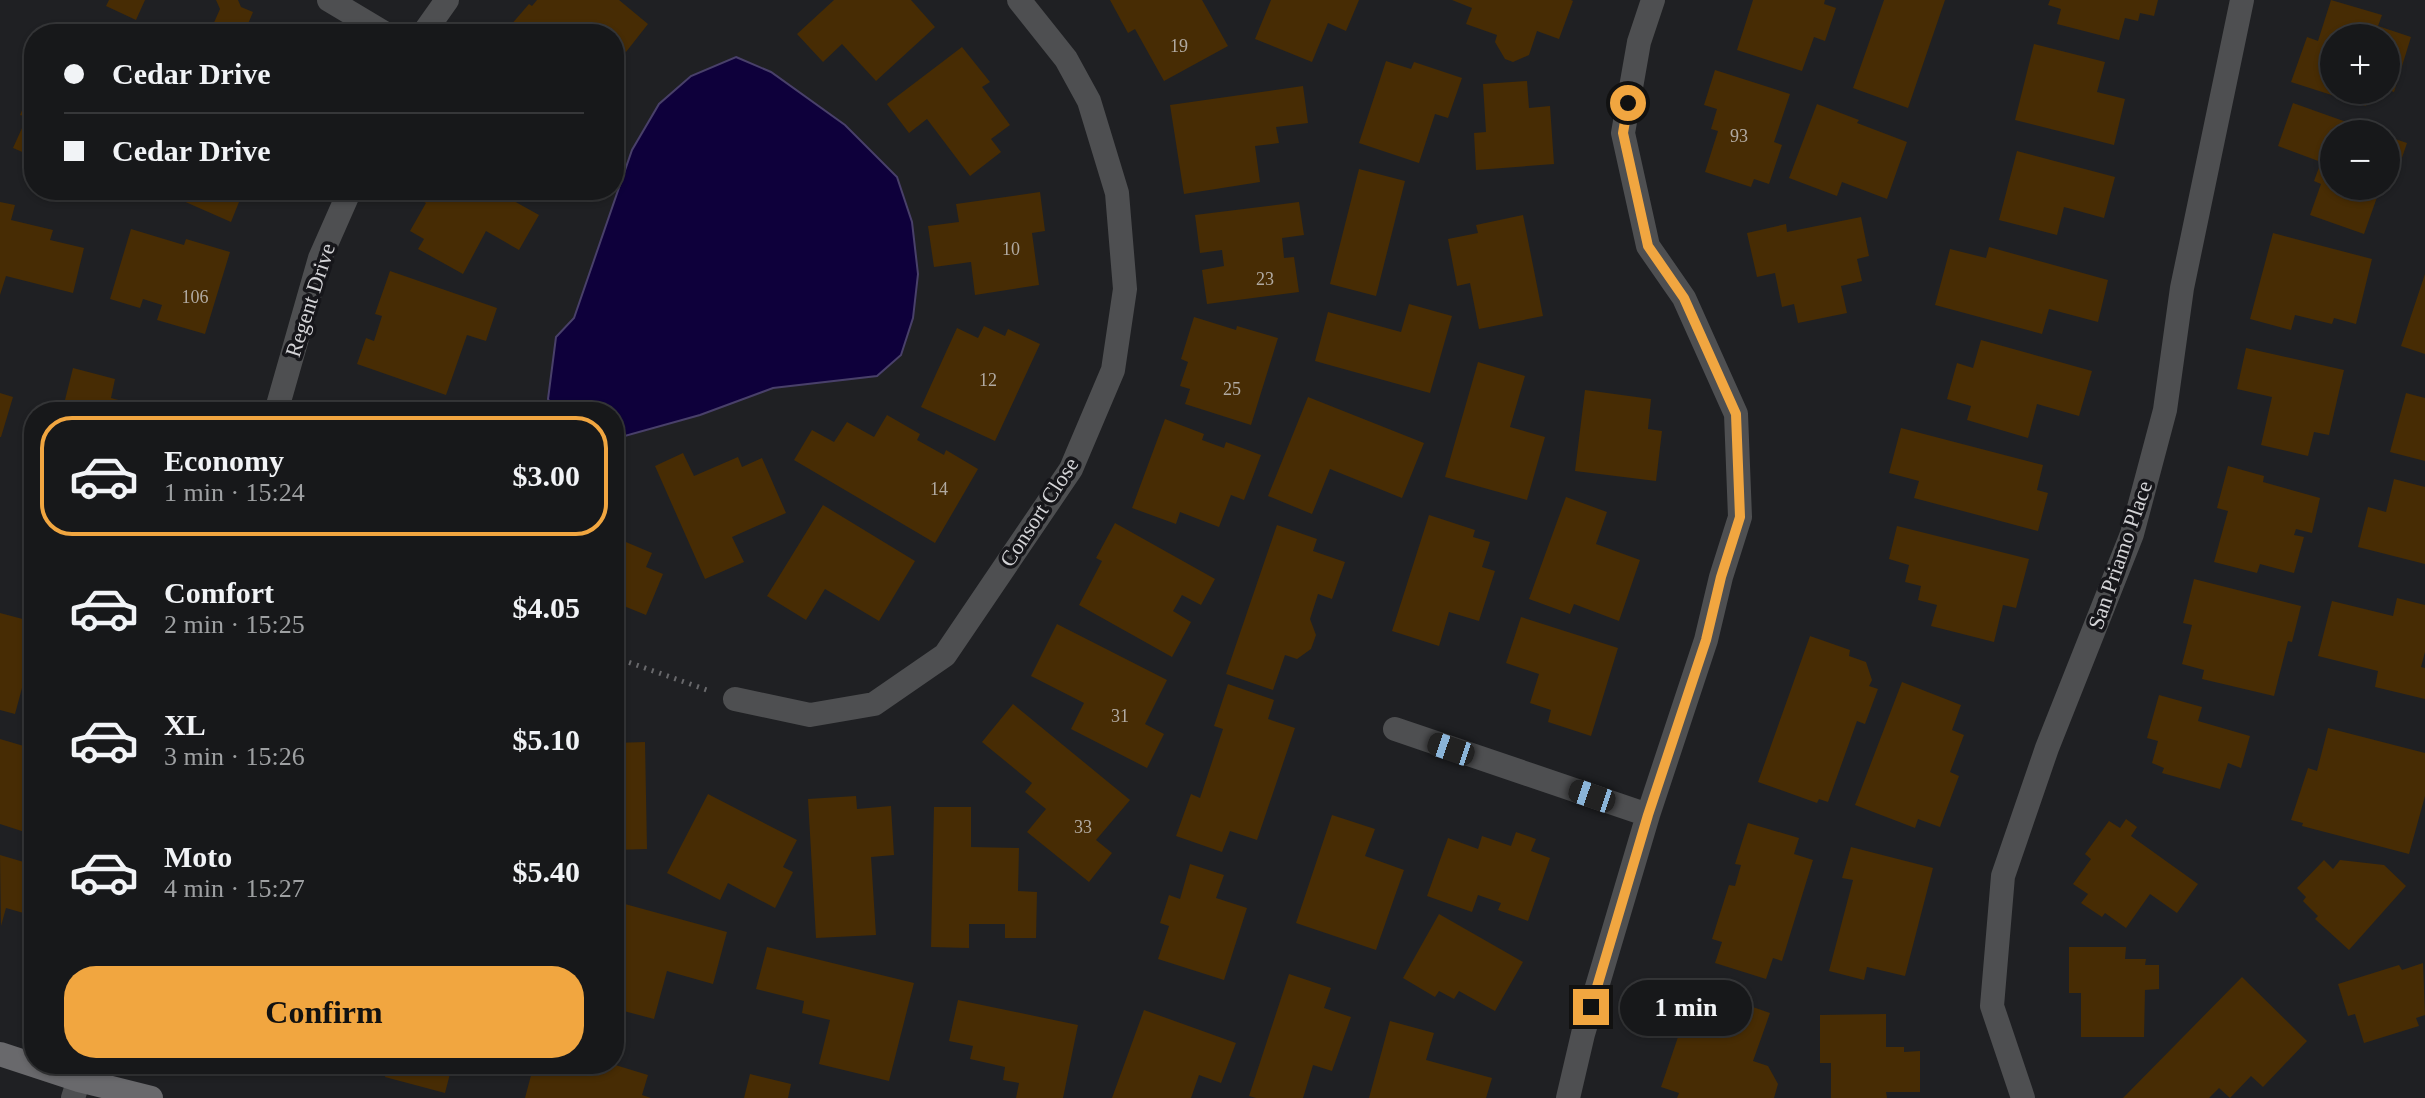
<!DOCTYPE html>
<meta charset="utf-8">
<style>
body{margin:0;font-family:Georgia,serif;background:#202123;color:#f1f3f6;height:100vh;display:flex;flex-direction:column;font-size:30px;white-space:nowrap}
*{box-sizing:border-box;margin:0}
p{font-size:26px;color:#9ea0a2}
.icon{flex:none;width:44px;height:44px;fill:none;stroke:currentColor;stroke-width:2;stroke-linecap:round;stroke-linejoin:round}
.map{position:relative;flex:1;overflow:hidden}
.sheet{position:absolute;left:24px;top:402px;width:600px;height:672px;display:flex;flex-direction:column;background:#17181a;border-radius:32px;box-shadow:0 2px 6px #0004,0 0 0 2px #363739}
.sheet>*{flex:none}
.banner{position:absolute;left:24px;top:24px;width:600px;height:176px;border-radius:32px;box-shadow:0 2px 6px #0004,0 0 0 2px #363739;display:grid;align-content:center;height:176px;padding:0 40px;background:#17181a}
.buttons{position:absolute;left:2320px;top:24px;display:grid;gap:16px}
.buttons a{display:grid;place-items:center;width:80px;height:80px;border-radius:50%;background:#17181a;box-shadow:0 2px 6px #0004,0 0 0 2px #363739;font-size:40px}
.end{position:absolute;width:36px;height:36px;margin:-18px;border:10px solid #f1a640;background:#111;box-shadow:0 0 0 4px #111}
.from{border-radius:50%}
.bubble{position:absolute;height:56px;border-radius:28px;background:#17181a;box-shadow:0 2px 6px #0004,0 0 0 2px #363739;font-size:26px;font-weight:700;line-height:56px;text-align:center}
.car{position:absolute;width:24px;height:48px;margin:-24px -12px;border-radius:10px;box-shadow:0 0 6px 2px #0007;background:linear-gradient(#222 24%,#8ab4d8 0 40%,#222 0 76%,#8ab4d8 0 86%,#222 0)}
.banner b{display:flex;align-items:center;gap:28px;height:76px;font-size:30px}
.banner b+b{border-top:2px solid #363739}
.banner i{width:20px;height:20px;background:#f1f3f6}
ul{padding:14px 0 0;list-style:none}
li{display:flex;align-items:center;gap:24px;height:120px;margin:0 16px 12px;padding:0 24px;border:4px solid transparent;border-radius:32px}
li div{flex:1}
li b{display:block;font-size:30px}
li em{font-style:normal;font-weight:700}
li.active{border-color:#f1a640}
li>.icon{width:72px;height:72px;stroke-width:1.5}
.button{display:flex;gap:16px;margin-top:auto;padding:16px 40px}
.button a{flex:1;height:92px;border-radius:32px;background:#f1a640;color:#111;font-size:32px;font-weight:700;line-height:92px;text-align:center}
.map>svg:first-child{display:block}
</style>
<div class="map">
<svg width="2425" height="1098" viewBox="0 0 2425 1098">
<rect width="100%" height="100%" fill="#1f2023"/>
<!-- water -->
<path fill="#0e003b" stroke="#49406a" stroke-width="2" d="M736 57 771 72 845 125 897 177 912 222 918 274 913 318 901 355 877 376 773 388 700 415 614 439V412H555L548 399 556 337 574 318 632 150 659 104 691 76Z"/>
<!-- building -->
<path fill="#472c04" d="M109 0H145L136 20 106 6Z
M216 0H238L241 7 253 12 248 24 271 34H209L220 9Z
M537 0H619L648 24 626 52 614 41V34H520L510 26 529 4 532 6Z
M834 0H911L935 27 876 81 842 44 823 62 797 34Z
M1110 0H1202L1228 46 1164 81 1135 29 1128 33Z
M1271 0H1359L1346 31 1328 23 1312 62 1255 39Z
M1452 0H1571L1573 1 1559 39 1537 31 1529 55 1513 62 1505 59 1495 42 1497 35 1466 24 1472 8Z
M1753 0H1825L1824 4 1836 8 1825 41 1814 37 1802 71 1737 50Z
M1884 0H1945L1908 108 1853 88Z
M2050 0H2158L2154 16 2140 13 2138 21 2125 18 2119 40 2057 24 2061 9 2048 5Z
M2331 0 2382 15 2378 26 2411 37 2394 92 2386 89V38H2334V90H2371L2366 106 2291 82 2307 37 2318 41Z
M2034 44 2105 62 2097 92 2125 99 2114 145 2015 120Z
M962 47 990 82 982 87 1010 125 991 139 1001 152 970 176 927 119 909 133 887 104Z
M1386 61 1411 69 1414 62 1462 78 1448 118 1435 114 1419 163 1359 143Z
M1715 70 1790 94 1774 142 1782 145 1769 184 1754 179 1751 187 1705 172 1718 131 1711 129 1717 109 1704 105Z
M1527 81 1529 108 1550 106 1554 164 1476 170 1474 133 1486 132 1483 84Z
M34 82V157L13 148 27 117 20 115Z
M1303 86 1308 123 1276 127 1279 143 1255 146 1260 182 1184 194 1170 105Z
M2293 103 2380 134H2334V186H2381L2364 234 2310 215 2321 184 2314 181 2321 162 2278 146Z
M1817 104 1859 120 1857 123 1907 142 1887 199 1842 182 1837 196 1789 178Z
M2386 136 2407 143 2394 181 2386 178Z
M2017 151 2115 177 2104 218 2064 207 2057 235 1999 220Z
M1359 169 1405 181 1376 296 1330 284Z
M185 190H254L252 196 243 192 231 222 181 200Z
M420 190H494L539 215 519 250 486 231 463 274 418 249 424 239 410 231 426 203 416 197Z
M1040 192 1045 231 1032 233 1039 285 975 295 971 262 934 267 928 226 959 222 956 204Z
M0 202 15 205 11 220 53 230 50 240 84 248 73 293 6 276 0 295Z
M1299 202 1304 235 1282 238 1284 258 1294 257 1299 292 1207 304 1202 270 1224 266 1222 250 1200 253 1195 215Z
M1523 215 1543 316 1479 329 1470 283 1457 286 1448 239 1478 233 1476 225Z
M1861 217 1869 256 1857 259 1862 281 1841 286 1847 313 1798 323 1794 304 1782 307 1775 273 1757 277 1747 233 1786 224 1787 232Z
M131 229 184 245 186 239 230 252 205 334 157 320 162 305 143 299 140 308 110 299Z
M2273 233 2372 259 2356 324 2334 318 2332 324 2295 315 2291 330 2250 319Z
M1989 247 2108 280 2098 322 2049 309 2042 334 1935 305 1950 249 1986 258Z
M390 271 497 308 486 341 467 335 446 395 357 364 366 338 374 341 382 316 375 314Z
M2425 274V354L2401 346Z
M1409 304 1452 316 1430 393 1315 361 1328 312 1401 332Z
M1194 317 1236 330 1237 326 1278 338 1251 425 1185 404 1190 389 1180 386 1188 362 1181 359Z
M984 326 1005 336 1008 329 1040 344 995 441 921 407 957 328 978 338Z
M1981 340 2092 371 2079 416 2037 404 2028 438 1967 420 1971 406 1947 399 1957 363 1973 368Z
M2246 348 2344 370 2329 435 2314 432 2308 456 2261 445 2272 397 2237 389Z
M1478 362 1525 376 1510 427 1545 437 1527 500 1445 477Z
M73 368 115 379 111 398 163 412H62Z
M1585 390 1651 399 1648 429 1662 431 1656 481 1575 471Z
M0 393 13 397 1 437H0Z
M2406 393 2425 398V461L2390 452Z
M1308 397 1424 443 1402 498 1330 469 1312 514 1268 496Z
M887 415 920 434 917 440 944 455 946 450 978 469 935 543 794 460 812 430 834 442 847 422 874 437Z
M1165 419 1204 434 1202 440 1224 448 1226 442 1261 455 1244 500 1231 495 1219 527 1180 512 1176 524 1132 508Z
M1901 428 2043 465 2037 490 2048 493 2038 531 1914 498 1919 481 1889 473Z
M683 453 694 476 738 457 742 467 762 458 786 513 732 537 744 562 705 579 655 466Z
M2228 466 2264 476 2263 482 2320 498 2312 533 2296 529 2294 535 2304 537 2294 573 2260 564 2257 573 2214 562 2228 511 2217 508Z
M2394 479 2425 487V564L2358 547 2368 507 2386 512Z
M1566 497 1607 512 1596 544 1640 560 1619 621 1574 604 1570 614 1529 599Z
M823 505 915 561 879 621 825 589 806 620 767 596Z
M1429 515 1475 530 1473 537 1490 542 1482 567 1495 571 1479 621 1449 612 1439 646 1392 631Z
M1115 523 1215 579 1201 605 1182 595 1173 611 1191 622 1172 657 1079 605 1102 561 1096 558Z
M1277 525 1317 539 1313 551 1345 562 1332 599 1318 594 1310 619 1316 635 1311 649 1297 659 1285 655 1273 690 1226 674Z
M1897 526 2029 559 2016 608 2003 605 1994 642 1931 626 1937 605 1918 600 1921 586 1905 582 1909 565 1889 559Z
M34 535V572L23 568Z
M614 537 652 553 646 567 663 574 646 615 614 602Z
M2194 579 2301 606 2292 642 2288 641 2274 696 2202 679 2204 670 2182 664 2192 625 2183 623Z
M2397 598 2425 605V652L2421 667 2425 668V699L2375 687 2378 671 2318 656 2332 601 2393 616Z
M0 613 34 622V692L22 688 15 714 0 710Z
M1521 617 1618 648 1591 736 1548 722 1551 710 1530 703 1539 674 1506 663Z
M1057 624 1167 680 1145 724 1164 734 1147 768 1071 729 1084 703 1031 676Z
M1810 636 1850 650 1849 656 1866 662 1872 680 1869 686 1878 689 1865 724 1857 721 1828 802 1819 799 1817 803 1758 782Z
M1902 682 1961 705 1952 730 1964 735 1950 772 1959 776 1940 827 1918 819 1915 828 1855 805Z
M1228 684 1274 700 1268 719 1295 728 1257 840 1230 831 1222 852 1176 836 1191 794 1200 798 1223 729 1214 726Z
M2159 695 2202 707 2198 721 2250 736 2241 768 2228 763 2220 789 2162 773 2164 768 2152 763 2158 741 2147 738Z
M1013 704 1130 800 1096 840 1112 853 1089 882 1027 832 1046 809 1025 792 1032 783 982 742Z
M2328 728 2425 753V796L2409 854 2302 826 2303 823 2291 820 2308 768 2317 771Z
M0 739 34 749V835L0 824Z
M645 742 647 849 614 850V743Z
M708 794 797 840 783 867 793 872 775 908 728 883 720 900 667 873Z
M856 796 857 809 891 806 894 855 871 857 876 935 816 938 808 799Z
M934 807H971V847L1019 848 1018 891 1037 892 1036 938H1005V924H969V948L931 947Z
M1332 815 1375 829 1365 856 1404 870 1376 950 1296 923Z
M2126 819 2137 827 2131 836 2198 884 2177 913 2150 894 2126 928 2105 913 2102 917 2081 903 2088 894 2073 884 2091 859 2085 854 2109 821 2120 828Z
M1748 823 1799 838 1794 854 1813 860 1782 961 1773 958 1766 979 1715 963 1722 942 1712 939 1729 885 1735 886 1741 865 1735 864Z
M1516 832 1536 839 1531 851 1550 858 1528 921 1498 910 1501 903 1478 895 1472 912 1427 896 1448 838 1478 849 1482 836 1511 846Z
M1851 847 1933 868 1905 976 1867 967 1864 980 1829 971 1853 880 1842 878Z
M0 855 34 865V916L6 908 1 926Z
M2324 860 2333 869 2340 860 2384 865 2406 886 2349 950 2315 919 2318 916 2303 901 2306 897 2297 888Z
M1190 864 1224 875 1216 898 1247 908 1224 980 1158 959 1169 926 1160 923 1169 895 1180 899Z
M614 901 727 932 713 984 667 971 654 1019 620 1010 626 989 614 986V973L622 946 614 944Z
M1439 914 1523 962 1495 1011 1459 991 1454 999 1439 991 1435 997 1403 978Z
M767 947 914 983 889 1081 819 1064 830 1020 802 1013 804 1001 756 989Z
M2069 947H2126L2125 959H2146L2145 965H2159V989L2145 990 2144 1037H2081V993H2069Z
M2423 963 2425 1015 2416 1018 2419 1026 2364 1043 2355 1014 2348 1016 2338 984 2399 965 2402 970Z
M1289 974 1331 988 1324 1008 1351 1017 1332 1071 1313 1065 1303 1098H1256L1249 1096Z
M2242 977 2307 1041 2263 1087 2251 1076 2230 1098 2219 1088 2209 1098H2123Z
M1695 987 1770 1013 1753 1061 1768 1066 1778 1084 1774 1098H1677L1679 1093 1661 1087Z
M958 1000 1078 1025 1063 1098H1016L1019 1083 1003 1080 1005 1067 970 1059 973 1046 949 1041Z
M1144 1010 1236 1043 1221 1083 1199 1075 1191 1098H1112Z
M1886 1014V1047H1904V1052L1920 1051V1092H1886L1887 1098H1831V1063H1820V1015Z
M1390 1021 1434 1033 1426 1060 1492 1078 1486 1098H1369Z
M388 1064H465L463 1070 452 1066 445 1093 385 1077Z
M534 1064H612L648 1075 642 1095 651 1098H525Z
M750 1074 791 1084 788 1098H744Z"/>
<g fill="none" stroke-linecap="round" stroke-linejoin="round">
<!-- path -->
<path stroke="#69696c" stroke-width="5" stroke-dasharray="2 6" stroke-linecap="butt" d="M614 657 707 690"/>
<!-- street -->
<path stroke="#4e4f51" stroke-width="24" d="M329 0 386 34
M423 34 447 0
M276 412 320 258 350 190
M735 699 810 715 874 704 945 655 1071 469 1113 370 1125 289 1117 193 1089 101 1066 59 1019 0
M1395 729 1648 815
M73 1098 84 1064
M1568 1098 1583 1034 1648 815 1706 640 1721 577 1740 517 1736 414 1684 298 1648 246 1623 133 1639 42 1653 0
M2023 1098 1992 1006 2003 876 2047 748 2132 534 2165 410 2182 288 2242 0"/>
<!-- secondary -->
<path stroke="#69696c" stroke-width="24" d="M0 1054 79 1080 151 1098"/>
</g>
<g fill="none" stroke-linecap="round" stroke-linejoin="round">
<!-- route -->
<path stroke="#f1a640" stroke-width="10" d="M1591 1007 1648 815 1706 640 1721 577 1740 517 1736 414 1684 298 1648 246 1623 133 1628 103"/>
</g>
<g text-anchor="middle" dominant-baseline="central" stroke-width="7" stroke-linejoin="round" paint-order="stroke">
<!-- number labels -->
<g font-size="18" fill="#b1aaa2">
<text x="1179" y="46">19</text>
<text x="1739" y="136">93</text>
<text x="1011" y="249">10</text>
<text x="1265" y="279">23</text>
<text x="195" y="297">106</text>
<text x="988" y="380">12</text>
<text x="1232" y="389">25</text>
<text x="939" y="489">14</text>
<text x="1120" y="716">31</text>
<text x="1083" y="827">33</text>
</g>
<!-- street labels -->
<g font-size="22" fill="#d4d4d7" stroke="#16161a">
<text transform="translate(310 300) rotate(-72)">Regent Drive</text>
<text transform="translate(1039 512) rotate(-57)">Consort Close</text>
<text transform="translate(2120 555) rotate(-71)">San Priamo Place</text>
</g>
</g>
</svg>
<div class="buttons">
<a>+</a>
<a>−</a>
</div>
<i class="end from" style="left:1628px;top:103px"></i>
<i class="end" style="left:1591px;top:1007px"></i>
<div class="bubble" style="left:1620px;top:980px;width:132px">1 min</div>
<i class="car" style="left:1451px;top:749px;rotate:289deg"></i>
<i class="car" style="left:1592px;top:796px;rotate:289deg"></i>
<div class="banner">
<b><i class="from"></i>Cedar Drive</b>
<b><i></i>Cedar Drive</b>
</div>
<section class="sheet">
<ul>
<li class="active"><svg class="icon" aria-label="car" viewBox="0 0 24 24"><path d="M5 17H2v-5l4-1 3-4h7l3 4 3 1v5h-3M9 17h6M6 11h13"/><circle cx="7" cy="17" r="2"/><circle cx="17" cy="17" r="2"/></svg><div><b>Economy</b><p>1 min · 15:24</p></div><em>$3.00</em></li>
<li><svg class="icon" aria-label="car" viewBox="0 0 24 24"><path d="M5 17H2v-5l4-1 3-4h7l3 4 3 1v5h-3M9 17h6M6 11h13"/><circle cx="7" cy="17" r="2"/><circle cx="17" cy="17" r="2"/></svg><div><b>Comfort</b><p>2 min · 15:25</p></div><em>$4.05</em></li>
<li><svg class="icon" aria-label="car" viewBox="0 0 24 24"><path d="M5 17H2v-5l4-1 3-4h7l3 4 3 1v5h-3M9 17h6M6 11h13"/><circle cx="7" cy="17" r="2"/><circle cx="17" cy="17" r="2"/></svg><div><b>XL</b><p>3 min · 15:26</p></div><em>$5.10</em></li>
<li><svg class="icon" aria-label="car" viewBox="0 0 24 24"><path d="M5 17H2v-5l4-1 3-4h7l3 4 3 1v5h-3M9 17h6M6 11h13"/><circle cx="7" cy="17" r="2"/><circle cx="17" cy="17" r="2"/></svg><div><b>Moto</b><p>4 min · 15:27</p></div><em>$5.40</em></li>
</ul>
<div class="button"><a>Confirm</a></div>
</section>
</div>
